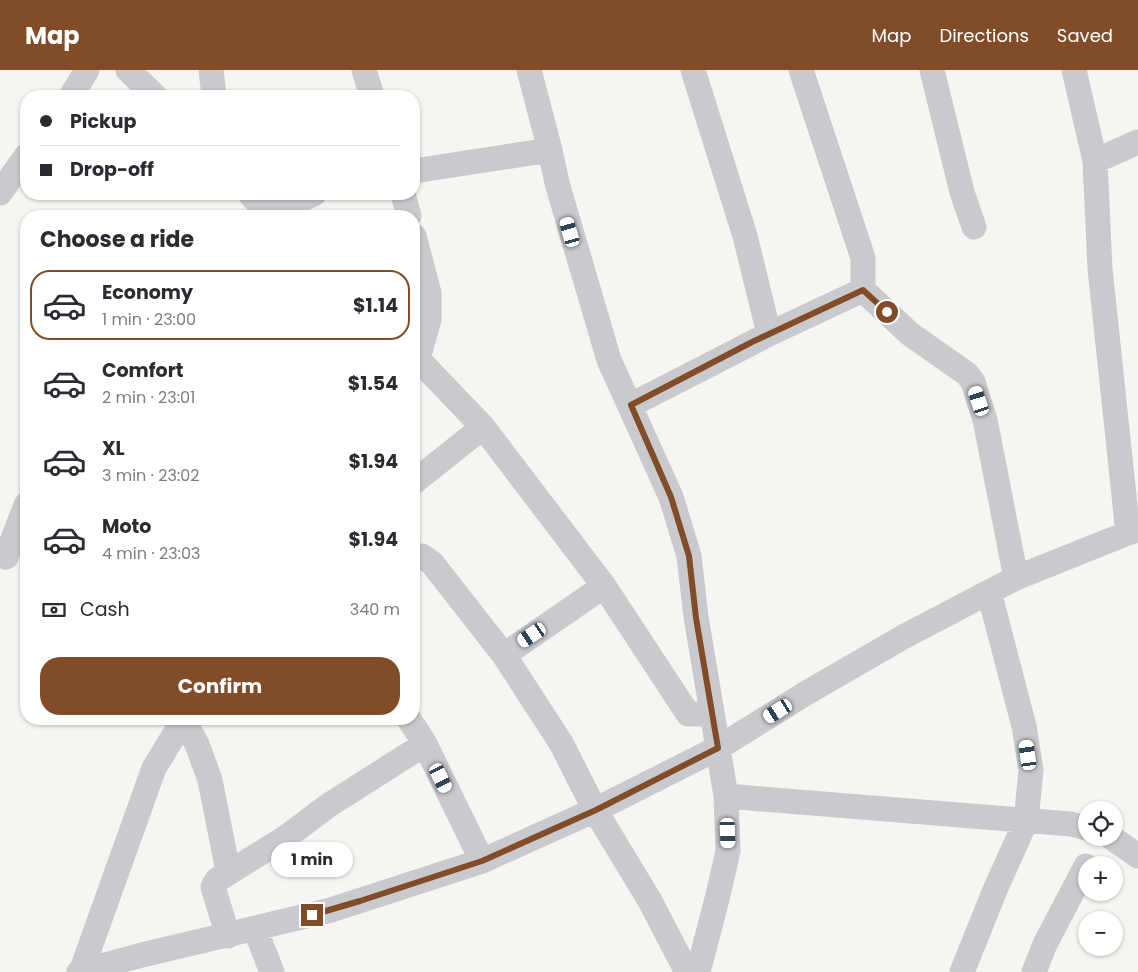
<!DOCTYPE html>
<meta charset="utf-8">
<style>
body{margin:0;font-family:Poppins,sans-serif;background:#f7f7f7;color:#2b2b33;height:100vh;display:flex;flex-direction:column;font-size:19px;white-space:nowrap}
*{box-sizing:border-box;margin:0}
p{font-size:16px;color:#7c7c81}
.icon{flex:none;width:28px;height:28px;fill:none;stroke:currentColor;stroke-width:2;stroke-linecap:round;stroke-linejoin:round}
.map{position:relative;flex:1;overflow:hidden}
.panel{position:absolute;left:20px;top:140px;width:400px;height:515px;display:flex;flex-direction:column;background:#fff;border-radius:20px;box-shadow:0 1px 4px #0004}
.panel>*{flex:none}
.hud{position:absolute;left:20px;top:20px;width:400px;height:110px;border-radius:20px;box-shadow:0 1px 4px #0004;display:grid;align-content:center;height:110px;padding:0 20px;background:#fff}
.buttons{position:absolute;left:1078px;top:731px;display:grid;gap:10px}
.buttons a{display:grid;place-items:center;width:45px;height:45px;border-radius:50%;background:#fff;box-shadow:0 1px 4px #0004;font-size:25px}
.end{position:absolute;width:22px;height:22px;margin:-11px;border:6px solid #824c28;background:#fff;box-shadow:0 0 0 2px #fff}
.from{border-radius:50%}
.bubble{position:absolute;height:35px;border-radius:18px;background:#fff;box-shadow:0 1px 4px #0004;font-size:16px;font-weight:700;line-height:35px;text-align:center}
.car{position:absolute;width:15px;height:30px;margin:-15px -8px;border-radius:6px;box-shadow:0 0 4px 1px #0007;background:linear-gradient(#fff 24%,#345 0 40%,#fff 0 76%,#345 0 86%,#fff 0)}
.hud b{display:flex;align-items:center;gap:18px;height:48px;font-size:19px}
.hud b+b{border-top:1px solid #e1e1e2}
.hud i{width:12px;height:12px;background:#2b2b33}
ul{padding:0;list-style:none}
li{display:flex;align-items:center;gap:15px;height:70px;margin:0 10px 8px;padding:0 10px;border:2px solid transparent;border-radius:20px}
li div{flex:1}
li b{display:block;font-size:19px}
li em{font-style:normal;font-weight:700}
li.active{border-color:#824c28}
li>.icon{width:45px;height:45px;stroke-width:1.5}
h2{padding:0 20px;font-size:22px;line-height:60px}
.pay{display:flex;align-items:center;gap:12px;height:55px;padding:0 20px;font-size:19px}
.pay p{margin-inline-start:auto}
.primary-button{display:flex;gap:10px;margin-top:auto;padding:10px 20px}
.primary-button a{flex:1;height:58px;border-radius:20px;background:#824c28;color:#fff;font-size:20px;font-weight:700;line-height:58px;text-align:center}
header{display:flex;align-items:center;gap:30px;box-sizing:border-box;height:70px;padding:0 25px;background:#824c28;color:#fff}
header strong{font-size:24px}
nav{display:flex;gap:28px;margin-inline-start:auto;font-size:18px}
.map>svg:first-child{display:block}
</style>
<header>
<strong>Map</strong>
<nav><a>Map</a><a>Directions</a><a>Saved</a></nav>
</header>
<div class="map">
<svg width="1138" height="902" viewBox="0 0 1138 902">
<rect width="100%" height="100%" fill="#f5f6f2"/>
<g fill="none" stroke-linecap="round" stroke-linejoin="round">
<!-- minor -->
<path stroke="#c8cace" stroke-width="25" d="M128 0 155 26
M211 0 214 26
M364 0 372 26
M529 0 550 80 557 113 609 290 671 427 689 486 696 547 726 726 728 781 718 825 698 902
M801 0 863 188V220L910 264 967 304 973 312 985 350 1016 508
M932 0 962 122 974 157
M1074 0 1095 91 1100 199 1128 463
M71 26 87 0
M1095 91 1138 72
M414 101 550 80
M0 123 26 86
M250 124 270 146
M403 124 409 146
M266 146 314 124
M414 166 429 223V250L418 288
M769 264 863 220
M414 285 483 357 604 516 688 644H711
M631 335 769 264 745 166 693 0
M414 412 483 357
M6 487 26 435
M414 488 422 486 432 493 504 585 561 673 595 740 650 831 687 902
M504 585 604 516
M183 649 197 674 210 710 228 801
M409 649 425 674 482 791
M726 726 1071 754 1086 758
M1112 768 1138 786
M255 859 272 902
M228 866 213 817 217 810 285 768 329 735 425 674
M79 902 142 885 331 840 482 791 595 740 718 678 808 622 905 566 989 522 1016 508 1128 463 1138 460
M81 902 154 698 184 649
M962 902 995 820 1026 751 1031 700 1024 656 989 522
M1034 902 1045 874 1086 796"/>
</g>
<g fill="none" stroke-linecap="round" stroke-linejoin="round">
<!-- route -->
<path stroke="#824c28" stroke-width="6" d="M312 845 360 831 482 791 596 740 718 678 696 548 689 486 671 427 631 335 752 272 863 220 887 242"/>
</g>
</svg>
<div class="buttons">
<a><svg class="icon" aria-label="locate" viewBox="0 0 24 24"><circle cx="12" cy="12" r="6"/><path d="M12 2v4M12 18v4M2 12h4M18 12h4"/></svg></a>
<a>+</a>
<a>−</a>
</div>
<i class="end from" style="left:887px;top:242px"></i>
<i class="end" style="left:312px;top:845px"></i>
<div class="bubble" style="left:271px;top:772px;width:82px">1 min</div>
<i class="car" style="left:570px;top:162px;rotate:344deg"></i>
<i class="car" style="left:979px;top:331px;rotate:342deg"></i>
<i class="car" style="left:532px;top:565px;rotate:236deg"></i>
<i class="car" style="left:778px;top:641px;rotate:238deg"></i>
<i class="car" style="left:1028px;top:685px;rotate:352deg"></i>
<i class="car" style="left:441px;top:708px;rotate:154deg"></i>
<i class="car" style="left:728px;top:763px;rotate:178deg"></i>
<div class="hud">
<b><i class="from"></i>Pickup</b>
<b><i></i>Drop-off</b>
</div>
<section class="panel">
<h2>Choose a ride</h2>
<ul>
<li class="active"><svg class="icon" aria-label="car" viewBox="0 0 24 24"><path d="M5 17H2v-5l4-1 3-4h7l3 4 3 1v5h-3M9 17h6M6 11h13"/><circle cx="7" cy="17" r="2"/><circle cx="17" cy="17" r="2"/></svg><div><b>Economy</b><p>1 min · 23:00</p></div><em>$1.14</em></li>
<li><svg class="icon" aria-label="car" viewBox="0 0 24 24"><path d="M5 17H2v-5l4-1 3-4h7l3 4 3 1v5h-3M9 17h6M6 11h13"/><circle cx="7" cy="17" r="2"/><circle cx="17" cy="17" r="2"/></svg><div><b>Comfort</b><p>2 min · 23:01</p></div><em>$1.54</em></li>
<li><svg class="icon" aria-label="car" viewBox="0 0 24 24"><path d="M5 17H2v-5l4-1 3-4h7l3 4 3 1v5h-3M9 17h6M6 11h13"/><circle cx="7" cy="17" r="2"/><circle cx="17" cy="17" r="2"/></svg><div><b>XL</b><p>3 min · 23:02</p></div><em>$1.94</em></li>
<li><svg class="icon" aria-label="car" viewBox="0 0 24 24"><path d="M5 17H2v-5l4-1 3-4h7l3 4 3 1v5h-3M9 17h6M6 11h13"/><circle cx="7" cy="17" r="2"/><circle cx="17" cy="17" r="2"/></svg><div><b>Moto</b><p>4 min · 23:03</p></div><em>$1.94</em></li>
</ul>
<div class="pay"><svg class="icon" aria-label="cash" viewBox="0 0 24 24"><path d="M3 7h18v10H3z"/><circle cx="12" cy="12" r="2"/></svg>Cash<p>340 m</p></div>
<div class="primary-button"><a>Confirm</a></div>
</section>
</div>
